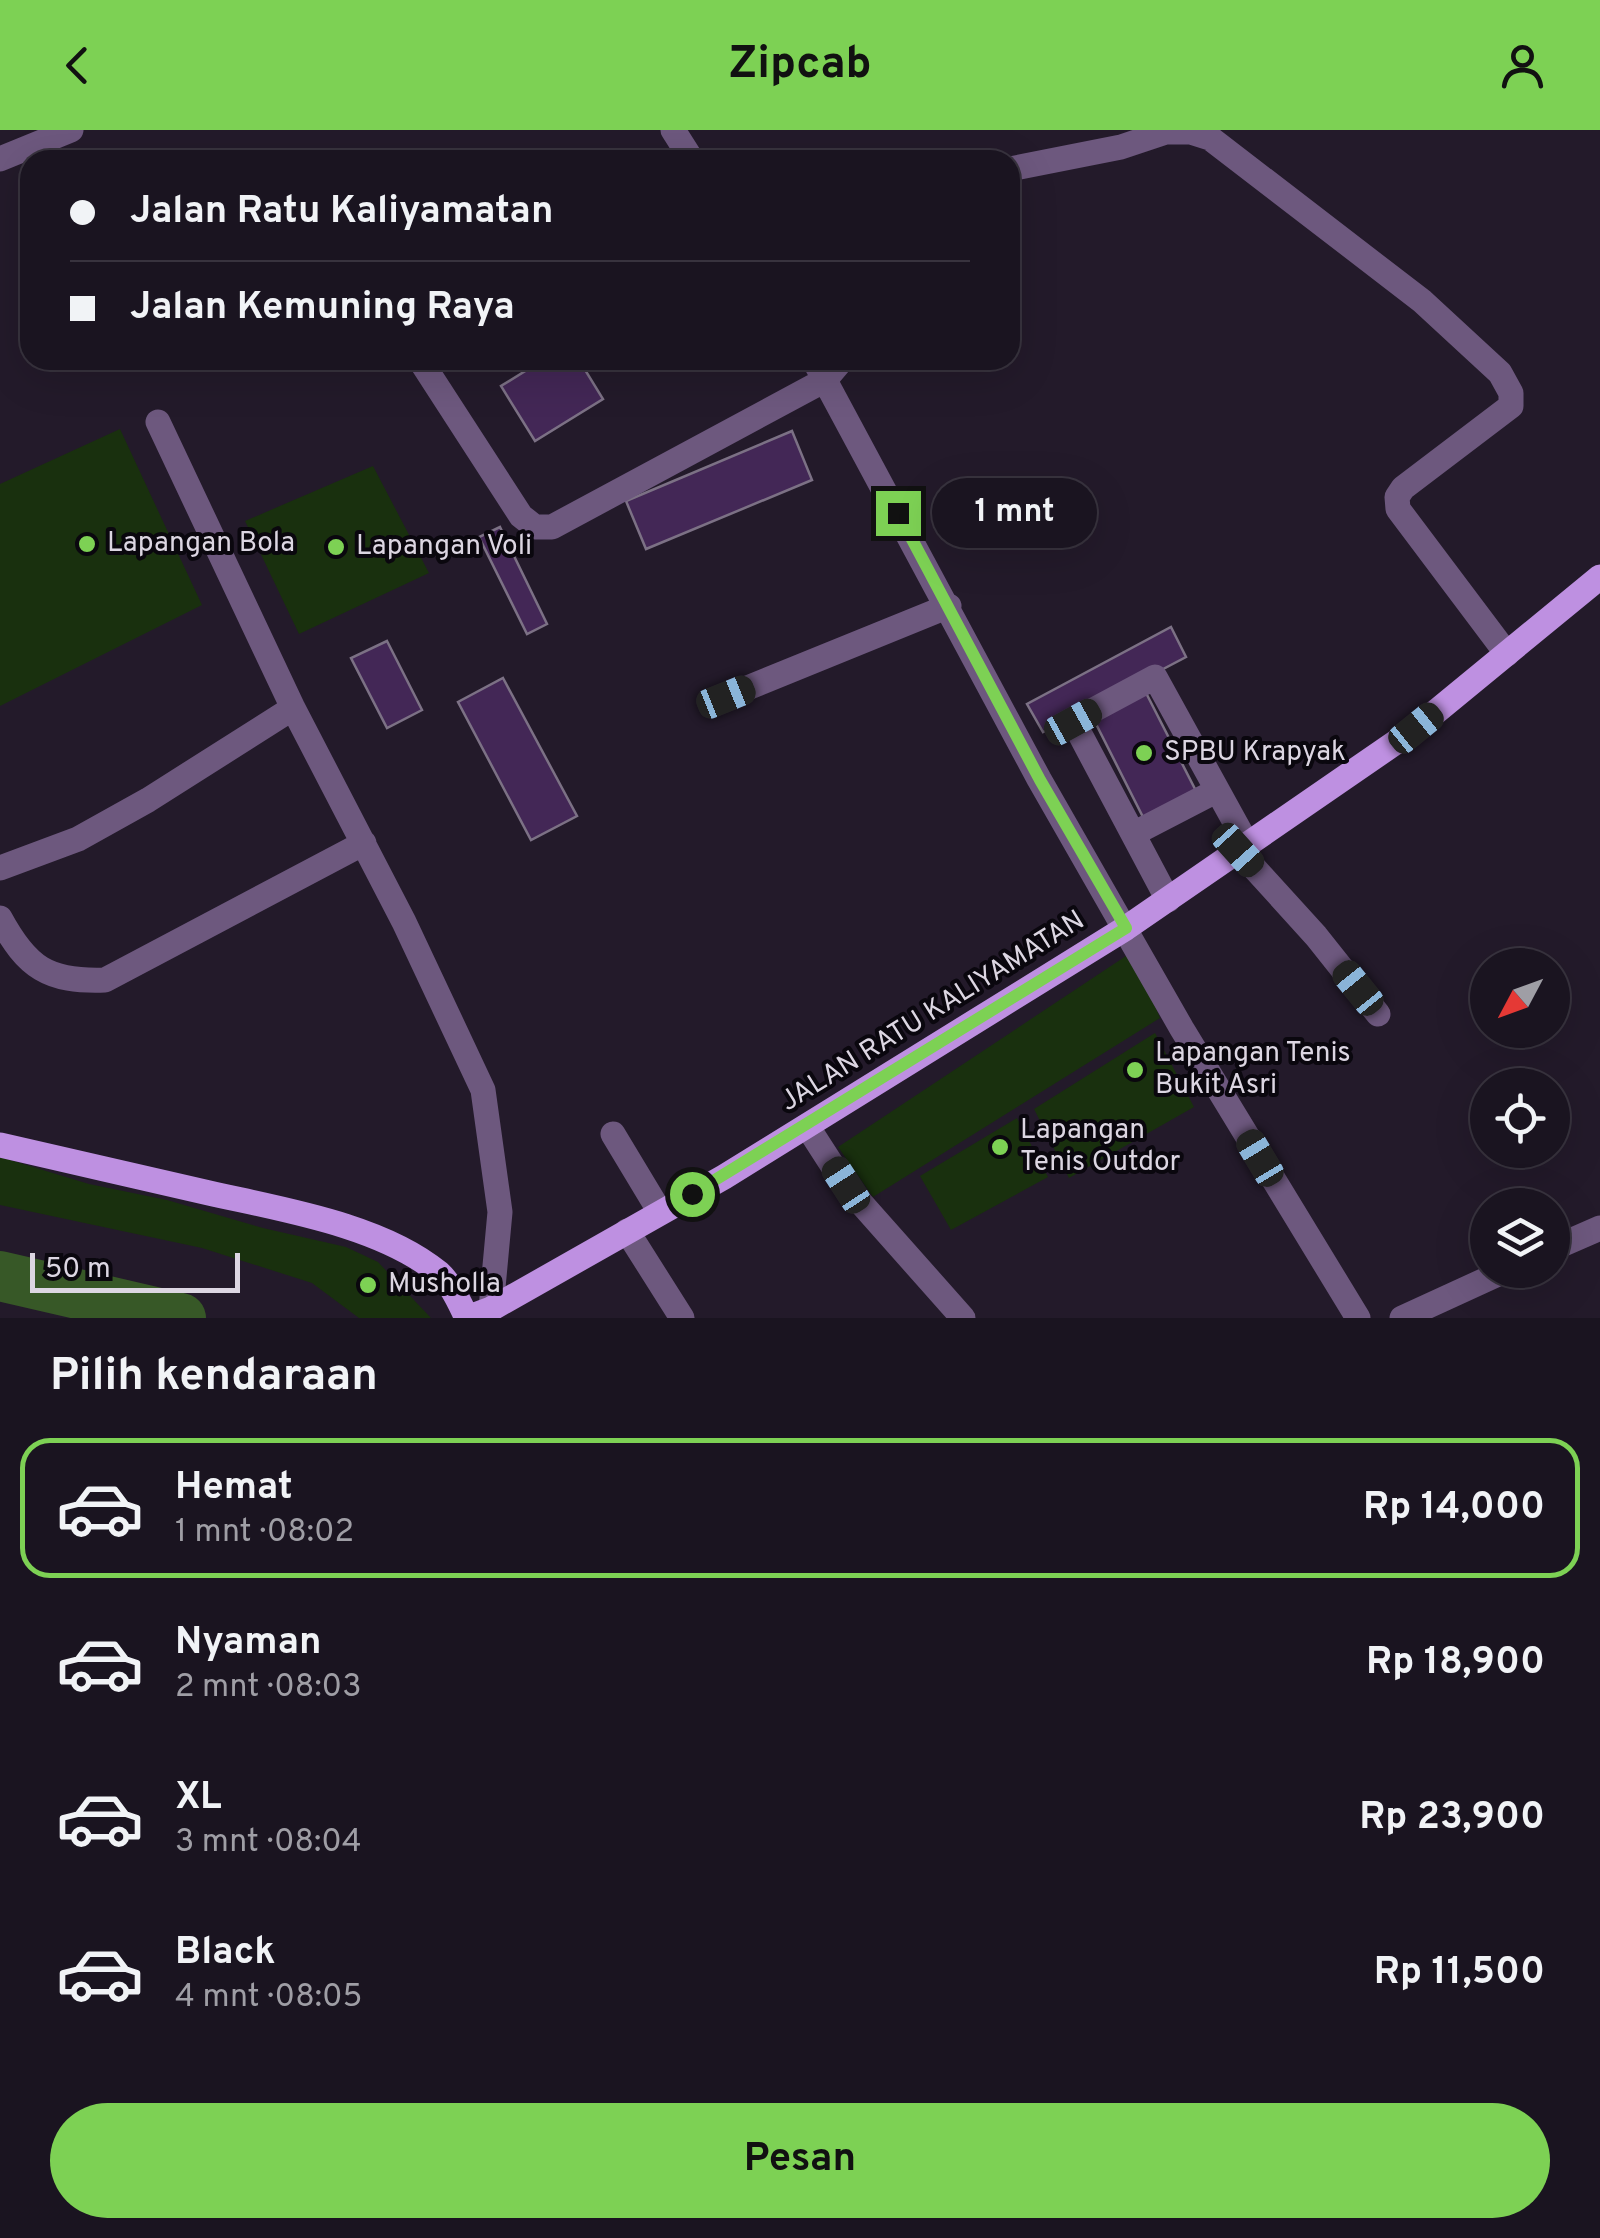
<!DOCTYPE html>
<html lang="id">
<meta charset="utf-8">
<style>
body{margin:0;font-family:Overpass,sans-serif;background:#231d29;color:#f1f3f6;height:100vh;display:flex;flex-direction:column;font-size:38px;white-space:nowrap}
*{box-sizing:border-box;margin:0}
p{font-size:32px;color:#9f9ea5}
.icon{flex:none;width:55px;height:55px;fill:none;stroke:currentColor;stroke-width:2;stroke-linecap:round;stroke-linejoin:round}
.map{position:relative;height:1188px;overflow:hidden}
.details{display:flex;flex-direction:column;background:#1a1420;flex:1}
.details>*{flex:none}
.guide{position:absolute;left:20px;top:20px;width:1000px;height:220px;border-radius:30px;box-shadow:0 10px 40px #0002,0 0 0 2px #38333e;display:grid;align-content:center;height:220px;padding:0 50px;background:#1a1420}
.needle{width:65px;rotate:229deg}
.fabs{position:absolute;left:1470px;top:818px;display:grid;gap:20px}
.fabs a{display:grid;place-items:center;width:100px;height:100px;border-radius:50%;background:#1a1420;box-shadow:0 10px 40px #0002,0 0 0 2px #38333e;font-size:50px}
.scale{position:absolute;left:30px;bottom:25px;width:210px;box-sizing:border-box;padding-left:10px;border:5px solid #dcd6e2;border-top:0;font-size:28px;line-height:35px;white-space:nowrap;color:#dcd6e2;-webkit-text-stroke:8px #0a070e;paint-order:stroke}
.end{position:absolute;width:45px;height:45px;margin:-22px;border:12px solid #7dd154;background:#111;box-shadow:0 0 0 5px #111}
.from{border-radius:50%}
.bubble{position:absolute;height:70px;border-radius:35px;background:#1a1420;box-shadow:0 10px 40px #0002,0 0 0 2px #38333e;font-size:32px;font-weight:700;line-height:70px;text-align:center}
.car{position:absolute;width:30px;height:60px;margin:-30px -15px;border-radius:12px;box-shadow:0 0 8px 2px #0007;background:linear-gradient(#222 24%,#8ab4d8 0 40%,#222 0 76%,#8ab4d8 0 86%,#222 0)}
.guide b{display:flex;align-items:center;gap:35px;height:95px;font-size:38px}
.guide b+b{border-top:2px solid #38333e}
.guide i{width:25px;height:25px;background:#f1f3f6}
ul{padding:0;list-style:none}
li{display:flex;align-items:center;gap:30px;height:140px;margin:0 20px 15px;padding:0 30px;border:5px solid transparent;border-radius:30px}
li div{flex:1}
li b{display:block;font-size:38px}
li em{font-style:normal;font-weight:700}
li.selected{border-color:#7dd154}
li>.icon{width:90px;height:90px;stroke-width:1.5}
h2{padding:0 50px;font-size:45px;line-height:120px}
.primary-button{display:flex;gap:20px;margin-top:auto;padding:20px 50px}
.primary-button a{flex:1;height:115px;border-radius:60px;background:#7dd154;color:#111;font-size:40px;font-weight:700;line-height:115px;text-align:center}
header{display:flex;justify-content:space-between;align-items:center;height:130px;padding:0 50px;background:#7dd154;color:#111;font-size:45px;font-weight:700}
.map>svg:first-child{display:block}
</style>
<header><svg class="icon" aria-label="back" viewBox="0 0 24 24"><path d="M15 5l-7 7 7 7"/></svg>Zipcab<svg class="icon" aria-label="person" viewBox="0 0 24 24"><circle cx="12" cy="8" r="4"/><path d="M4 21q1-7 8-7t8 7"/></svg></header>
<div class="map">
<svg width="1600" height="1188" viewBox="0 0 1600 1188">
<rect width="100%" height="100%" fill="#231a2a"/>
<!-- green -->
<path fill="#19300e" d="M120 299 202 475 0 576V354Z
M373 336 429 443 299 504 245 391Z
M1126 826 1135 827 1160 888 873 1067 838 1017Z
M1155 903 1194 977 1069 1048 1034 979Z
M1017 988 1048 1047 951 1100 920 1046Z
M0 1027 89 1054 167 1070 263 1098 346 1117 378 1132 431 1188H359L312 1153 202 1118 0 1075Z"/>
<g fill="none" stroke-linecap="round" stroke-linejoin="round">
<!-- river -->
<path stroke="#375827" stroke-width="50" d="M0 1146 181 1188"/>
</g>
<!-- building -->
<path fill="#432756" stroke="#7c7185" stroke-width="2.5" d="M543 230H579L603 269 535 311 501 256Z
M792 301 812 350 646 419 626 371Z
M500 397 547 494 527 504 479 407Z
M1171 497 1186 527 1043 602 1027 574Z
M387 511 422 580 387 598 351 528Z
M503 548 577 686 531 710 458 572Z
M1143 557 1196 661 1143 687 1092 586Z"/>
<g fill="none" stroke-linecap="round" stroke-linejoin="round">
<!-- minor -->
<path stroke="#6d587e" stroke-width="25" d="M673 0 692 30
M0 29 71 0
M1010 39 1121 17 1166 2H1191L1210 8 1422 171 1500 243 1511 263V276L1403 358 1397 367 1398 379 1507 524
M420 230 521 386 535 397H552L825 250 842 230
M814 230 1039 649 1182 899 1358 1188
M158 292 293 578 404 792 483 960 500 1082 491 1179
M725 567 949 476
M1133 704 1216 661
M1238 720 1316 806 1378 884
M0 738 78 709 148 670 293 578
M1168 770 1073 591 1155 547 1247 714
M0 788C27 838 48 852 105 850L364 713
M807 996 845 1055 963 1188
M613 1004 660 1082
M627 1101 682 1188
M1552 1119 1600 1098
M1402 1188 1507 1140"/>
<!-- major -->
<path stroke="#be90e1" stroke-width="25" d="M0 1015C70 1031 139 1047 209 1063 280 1079 381 1095 439 1143 452 1155 459 1172 467 1188
M467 1188 491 1179 724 1047 1126 798 1415 599 1600 447"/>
</g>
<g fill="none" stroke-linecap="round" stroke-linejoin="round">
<!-- route -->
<path stroke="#7dd154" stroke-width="12" d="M692 1064 1126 798 1040 650 898 383"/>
</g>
<!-- markers -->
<g fill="#7dd154" stroke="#0a070e" stroke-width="4">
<circle cx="87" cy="414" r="10"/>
<circle cx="336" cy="417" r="10"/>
<circle cx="1144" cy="623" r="10"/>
<circle cx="1135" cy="940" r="10"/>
<circle cx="1000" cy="1017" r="10"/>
<circle cx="368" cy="1155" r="10"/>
</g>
<g text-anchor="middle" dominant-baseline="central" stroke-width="8" stroke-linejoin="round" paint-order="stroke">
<!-- poi labels -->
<g font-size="28" fill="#dcd6e2" stroke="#0a070e" text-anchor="start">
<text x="107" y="414">Lapangan Bola</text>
<text x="356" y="417">Lapangan Voli</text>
<text x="1164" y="623">SPBU Krapyak</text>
<text x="1155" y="924">Lapangan Tenis<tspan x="1155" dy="32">Bukit Asri</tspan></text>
<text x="1020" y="1001">Lapangan<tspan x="1020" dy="32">Tenis Outdor</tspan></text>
<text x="388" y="1155">Musholla</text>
</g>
<!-- street labels -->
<g font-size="28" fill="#dcd6e2" stroke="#0a070e">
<text transform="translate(933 882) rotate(-32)">JALAN RATU KALIYAMATAN</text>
</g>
</g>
</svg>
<div class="fabs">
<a><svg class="needle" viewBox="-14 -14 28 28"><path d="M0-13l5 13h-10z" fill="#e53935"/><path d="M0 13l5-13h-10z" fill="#9f9ea5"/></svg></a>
<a><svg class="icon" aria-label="locate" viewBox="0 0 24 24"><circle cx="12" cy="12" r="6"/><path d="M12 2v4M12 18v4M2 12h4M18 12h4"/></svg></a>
<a><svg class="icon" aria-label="layers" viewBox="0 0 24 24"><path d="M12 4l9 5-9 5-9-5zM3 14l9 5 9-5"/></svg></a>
</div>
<div class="scale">50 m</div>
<i class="end from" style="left:692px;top:1064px"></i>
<i class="end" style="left:898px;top:383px"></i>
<div class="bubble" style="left:932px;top:348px;width:165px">1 mnt</div>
<i class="car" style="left:726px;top:567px;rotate:68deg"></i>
<i class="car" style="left:1073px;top:592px;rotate:61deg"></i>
<i class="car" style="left:1416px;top:598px;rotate:51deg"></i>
<i class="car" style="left:1238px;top:720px;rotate:138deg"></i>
<i class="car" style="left:1358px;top:858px;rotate:321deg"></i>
<i class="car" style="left:1260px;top:1028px;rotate:329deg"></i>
<i class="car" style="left:846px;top:1055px;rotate:327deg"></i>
<div class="guide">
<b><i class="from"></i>Jalan Ratu Kaliyamatan</b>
<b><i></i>Jalan Kemuning Raya</b>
</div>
</div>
<section class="details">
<h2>Pilih kendaraan</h2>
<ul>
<li class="selected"><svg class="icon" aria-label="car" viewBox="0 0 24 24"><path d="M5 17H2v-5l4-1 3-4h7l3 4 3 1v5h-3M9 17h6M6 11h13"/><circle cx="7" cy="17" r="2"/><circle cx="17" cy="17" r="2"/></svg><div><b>Hemat</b><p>1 mnt · 08:02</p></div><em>Rp 14,000</em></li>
<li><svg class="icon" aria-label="car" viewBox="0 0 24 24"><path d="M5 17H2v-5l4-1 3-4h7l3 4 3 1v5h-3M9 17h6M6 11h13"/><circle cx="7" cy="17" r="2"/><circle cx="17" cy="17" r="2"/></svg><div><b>Nyaman</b><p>2 mnt · 08:03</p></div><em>Rp 18,900</em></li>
<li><svg class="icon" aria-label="car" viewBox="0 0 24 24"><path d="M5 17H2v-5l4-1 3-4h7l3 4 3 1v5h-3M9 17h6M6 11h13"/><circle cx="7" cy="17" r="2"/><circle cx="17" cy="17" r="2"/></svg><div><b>XL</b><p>3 mnt · 08:04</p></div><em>Rp 23,900</em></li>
<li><svg class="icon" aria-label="car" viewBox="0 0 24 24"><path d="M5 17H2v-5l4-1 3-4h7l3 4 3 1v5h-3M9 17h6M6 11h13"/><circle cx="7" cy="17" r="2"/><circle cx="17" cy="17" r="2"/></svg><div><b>Black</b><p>4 mnt · 08:05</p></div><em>Rp 11,500</em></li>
</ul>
<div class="primary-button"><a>Pesan</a></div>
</section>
